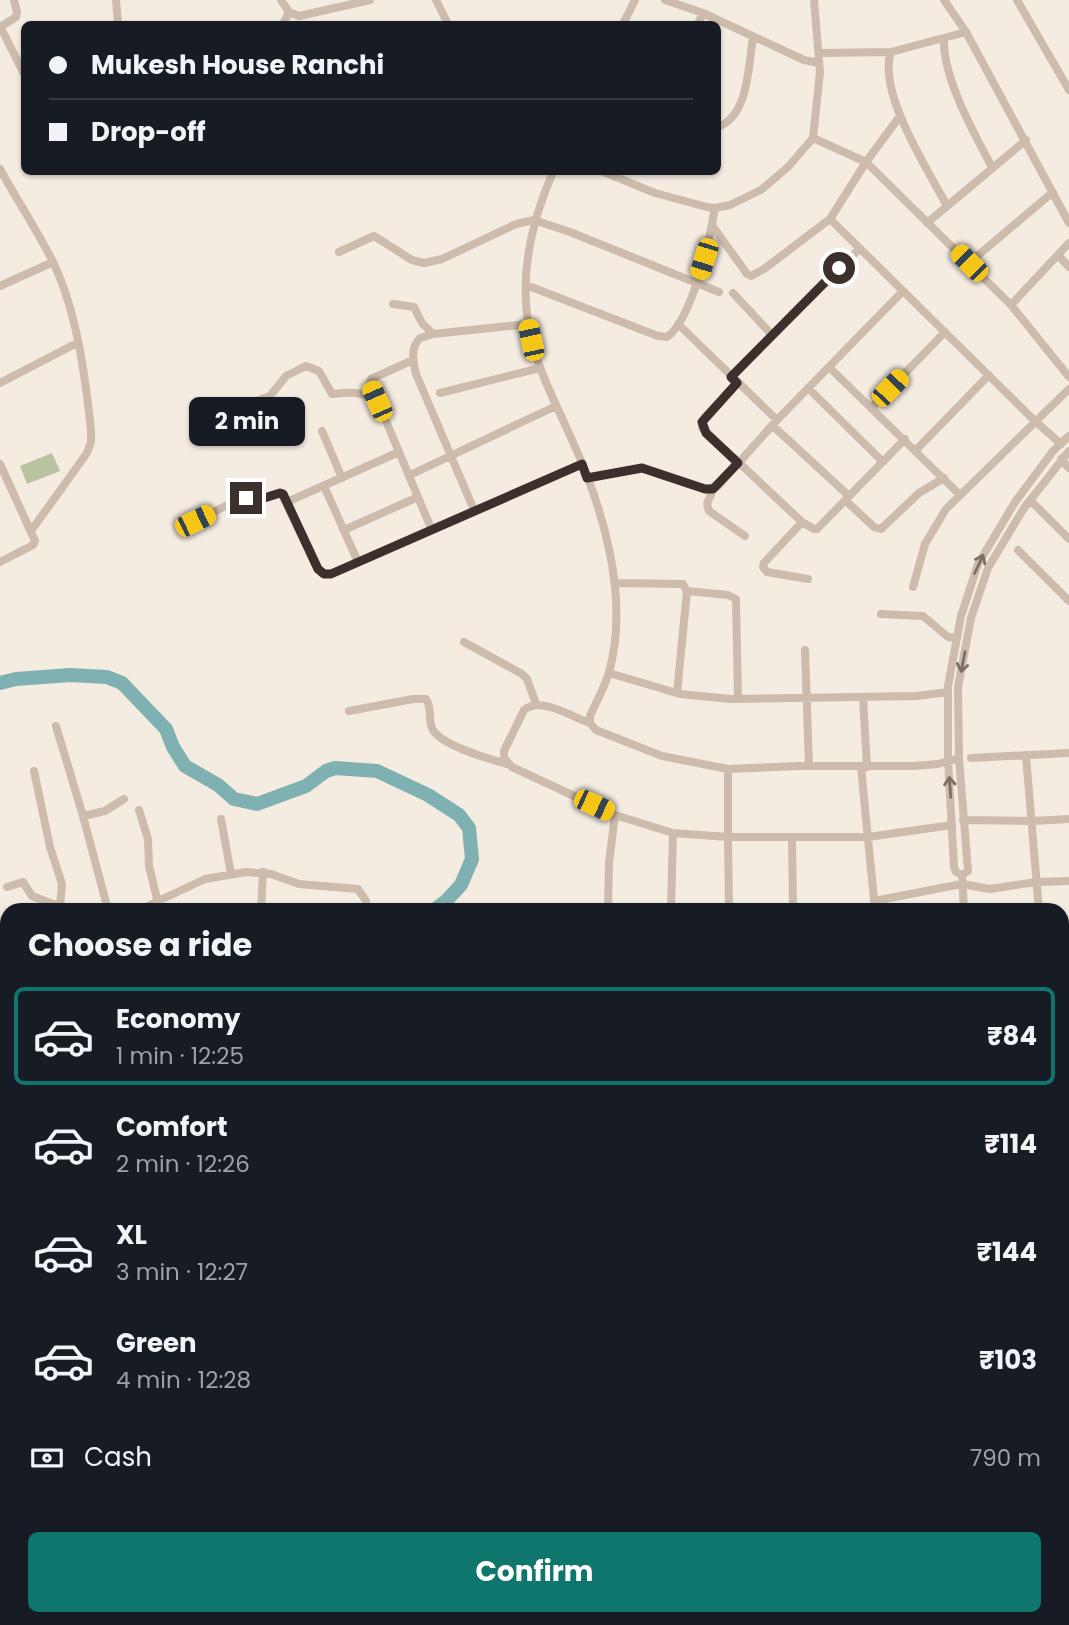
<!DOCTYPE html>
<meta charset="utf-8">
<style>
body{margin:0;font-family:Poppins,sans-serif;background:#242831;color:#f1f3f6;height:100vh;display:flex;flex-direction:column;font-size:26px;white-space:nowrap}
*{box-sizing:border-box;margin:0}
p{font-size:23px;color:#9ea1a6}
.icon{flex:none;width:38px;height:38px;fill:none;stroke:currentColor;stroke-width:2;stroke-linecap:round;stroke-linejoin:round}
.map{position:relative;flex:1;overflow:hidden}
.details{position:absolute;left:0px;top:903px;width:1069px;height:723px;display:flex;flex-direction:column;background:#171b24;border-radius:21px 21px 0 0;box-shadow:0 2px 5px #0004}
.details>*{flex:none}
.guide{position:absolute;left:21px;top:21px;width:700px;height:154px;border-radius:10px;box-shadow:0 2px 5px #0004;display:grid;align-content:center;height:154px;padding:0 28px;background:#171b24}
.end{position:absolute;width:32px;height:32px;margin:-16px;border:9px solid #3b302b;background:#fff;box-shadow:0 0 0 4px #fff}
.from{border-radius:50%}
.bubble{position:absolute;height:49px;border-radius:10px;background:#171b24;box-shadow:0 2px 5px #0004;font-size:23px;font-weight:700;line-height:49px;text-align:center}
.car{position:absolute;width:21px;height:42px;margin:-21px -10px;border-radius:9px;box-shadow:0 0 5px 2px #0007;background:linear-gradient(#f5c518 24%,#345 0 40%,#f5c518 0 76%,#345 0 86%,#f5c518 0)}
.guide b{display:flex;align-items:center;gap:24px;height:66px;font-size:26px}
.guide b+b{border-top:2px solid #363941}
.guide i{width:18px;height:18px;background:#f1f3f6}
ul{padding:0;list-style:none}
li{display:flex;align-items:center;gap:21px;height:98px;margin:0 14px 10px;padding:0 14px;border:4px solid transparent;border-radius:10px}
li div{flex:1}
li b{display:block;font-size:26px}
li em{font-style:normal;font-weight:700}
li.active{border-color:#0f766e}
li>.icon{width:63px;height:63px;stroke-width:1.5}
h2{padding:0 28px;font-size:32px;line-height:84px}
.pay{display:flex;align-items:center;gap:18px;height:77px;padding:0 28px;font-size:26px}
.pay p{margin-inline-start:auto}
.button{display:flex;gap:14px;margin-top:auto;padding:14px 28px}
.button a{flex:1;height:80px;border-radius:10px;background:#0f766e;color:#fff;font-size:28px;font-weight:700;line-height:80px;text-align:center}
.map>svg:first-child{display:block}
</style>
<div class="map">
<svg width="1069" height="1625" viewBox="0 0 1069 1625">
<rect width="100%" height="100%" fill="#f4ebe1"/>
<!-- green -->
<path fill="#b8c4a0" d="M52 453 60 471 27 484 20 466Z"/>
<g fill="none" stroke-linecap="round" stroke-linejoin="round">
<!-- river -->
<path stroke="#7fb0b2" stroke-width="14" d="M0 683 16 679 70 675 107 677 122 683 166 729 173 747 185 766 218 785 234 799 257 804 306 786 326 771 335 768 377 771 428 795 459 815 469 828 472 859 461 885 446 901 434 910
M703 1619 705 1625"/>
<!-- minor -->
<path stroke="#cdbbac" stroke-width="8" d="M116 0 118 24
M281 0 289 12 299 16 370 0
M436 0 448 24
M665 0 703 13 804 60 819 63
M944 0 966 32 1069 223
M1017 0 1069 90
M283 24 289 12
M623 24 635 0
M698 24 703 13
M0 26 24 74
M0 27 16 17 17 12 14 0
M944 38C942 76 974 134 992 167
M820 53 891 52
M900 116 866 162 830 219 1035 421 1061 444
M718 127C749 115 748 67 753 37
M813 138 866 162 1011 305 1069 377
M0 169C17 200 37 230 53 262 77 312 85 375 91 430V442L87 453 31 531
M553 172C532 220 519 273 529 327 536 368 556 403 572 440 603 508 630 598 609 672 605 687 596 702 590 716V723L596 730 662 756 728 769 800 766H914L938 764 959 758
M604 172 655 193 707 207 715 208 730 205 761 190 788 167 813 138 820 72 814 0
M947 206C928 170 877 92 891 52L966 32
M927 223 1026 140
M712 225 747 274 751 276 764 269 830 219
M339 252 374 236 412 260 424 263 442 259 516 224 534 220 570 232 719 292
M1058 255 1069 267
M969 263 1053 192
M526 285 658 336 667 337C692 320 710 238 715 208
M0 286 53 262
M733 293 772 335
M393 304 414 307 422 323 433 334
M1011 305 1069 243
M678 324 777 420 903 291
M413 360 371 379 370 383 431 528
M829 367 959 494
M731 377 859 249
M0 383 77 343
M737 383 705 417 702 422V428L802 522 814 529H817L905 439
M808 388 883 462
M440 393 540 368
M872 407 945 332
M228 412 270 396 286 376 306 366 319 371 332 394C350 392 362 391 377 401
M773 426 849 496
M322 431 342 478
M916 450 989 375
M1061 459 1069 468
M0 464 35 541 33 545 0 562
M410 475 556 406
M587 478 642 468 705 489 717 487 777 420
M324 486 358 562
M713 489 707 504 709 511 745 536
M845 500 874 527 881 529 919 493 944 478
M1030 500 1069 539
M287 502 399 452
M474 510 416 374C413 361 410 348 420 338L433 334 528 324
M195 521 238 500 246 498 254 501 281 493 318 569 324 574H331L582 464
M802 522 764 563 763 567 767 572 808 579
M344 530 418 497
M1018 550 1069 601
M615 583 683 584 687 591 677 693
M913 587 925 544 946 509 1069 389
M687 591 728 595 736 599 738 699
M881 614 923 616 948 637 957 638
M464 642 522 674 527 679 536 704
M805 650 809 766
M609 673 680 694 731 699 917 696 948 692
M863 698 867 767
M349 711 413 699H426C433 709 427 720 433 730 442 746 490 759 507 764
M590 723C572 717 540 696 524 710L504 751V758L512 767 615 815
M56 726 83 816 108 910
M1026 756 1039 910
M971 758 1069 753
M861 767 875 910
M34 771 50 847 62 884 60 906
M139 810 148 839 149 866 158 903
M83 816 105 811 124 799
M221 819 231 874
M963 820 1033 821 1069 819
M792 837 793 910
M962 875 956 872 954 867 948 760V686L961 616 978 564 1015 502 1053 451 1069 436
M7 887 23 882 32 896 69 910
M874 901 962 884 990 889 1036 882 1069 881
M139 910 205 879 246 872 271 874 299 884 358 889 366 901V910
M261 910 263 872
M608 910 609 863 615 815 673 833 728 837V769
M671 910 673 833
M729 910 728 837H868L952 825
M964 910 962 875 968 871 959 758 958 687 971 618 988 568 1024 508 1069 451
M0 985 7 980
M0 1034 7 1033
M0 1071 7 1070
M1062 1102 1069 1099
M0 1114 7 1113
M0 1153H7
M1062 1172 1069 1169
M0 1198H7
M1062 1244 1069 1241
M0 1252 7 1253
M0 1316 2 1309 7 1307
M1062 1378 1069 1374
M1062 1450 1069 1446
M0 1456 7 1443
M1062 1523 1069 1519
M1062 1554 1069 1565
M1062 1595 1069 1590
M48 1619 50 1625
M321 1619V1625
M550 1619 551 1625
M894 1619 899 1625
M241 1620 262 1625
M113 1625 114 1619
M194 1625 195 1619
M219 1625 222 1619
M663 1625V1619
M914 1625 922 1619
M1019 1625 1028 1619"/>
</g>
<!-- one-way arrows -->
<defs><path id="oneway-shaft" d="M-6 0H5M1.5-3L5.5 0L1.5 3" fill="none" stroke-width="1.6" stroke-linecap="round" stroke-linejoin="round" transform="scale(1.75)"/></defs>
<g stroke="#7d6f65">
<use href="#oneway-shaft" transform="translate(979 564) rotate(-65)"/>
<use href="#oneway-shaft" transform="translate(963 662) rotate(101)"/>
<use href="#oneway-shaft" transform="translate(950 787) rotate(-94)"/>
</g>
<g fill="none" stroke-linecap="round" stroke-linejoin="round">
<!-- route -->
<path stroke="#3b302b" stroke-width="9" d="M246 498 252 501 258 500 280 493 283 494 318 569 324 574H331L582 464 587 478 642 468 705 489H713L738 463 706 433 702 422 737 383 731 377 839 268"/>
</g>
</svg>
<i class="end from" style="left:839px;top:268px"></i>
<i class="end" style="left:246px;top:498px"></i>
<div class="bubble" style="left:189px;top:397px;width:116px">2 min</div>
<i class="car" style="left:704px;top:259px;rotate:197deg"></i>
<i class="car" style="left:969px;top:263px;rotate:315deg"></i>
<i class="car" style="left:531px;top:340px;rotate:348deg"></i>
<i class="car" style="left:890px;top:388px;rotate:44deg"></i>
<i class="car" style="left:377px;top:401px;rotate:336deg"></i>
<i class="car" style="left:195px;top:521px;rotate:64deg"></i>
<i class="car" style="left:594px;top:805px;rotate:115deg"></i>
<div class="guide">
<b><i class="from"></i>Mukesh House Ranchi</b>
<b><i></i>Drop-off</b>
</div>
<section class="details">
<h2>Choose a ride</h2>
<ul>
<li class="active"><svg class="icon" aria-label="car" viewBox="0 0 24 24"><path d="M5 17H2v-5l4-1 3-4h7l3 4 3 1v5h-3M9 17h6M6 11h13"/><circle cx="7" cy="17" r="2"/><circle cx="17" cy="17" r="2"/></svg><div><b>Economy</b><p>1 min · 12:25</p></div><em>₹84</em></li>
<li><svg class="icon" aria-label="car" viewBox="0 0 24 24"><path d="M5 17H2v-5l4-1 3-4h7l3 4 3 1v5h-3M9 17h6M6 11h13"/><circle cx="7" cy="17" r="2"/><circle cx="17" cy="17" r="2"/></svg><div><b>Comfort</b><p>2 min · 12:26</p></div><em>₹114</em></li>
<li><svg class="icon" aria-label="car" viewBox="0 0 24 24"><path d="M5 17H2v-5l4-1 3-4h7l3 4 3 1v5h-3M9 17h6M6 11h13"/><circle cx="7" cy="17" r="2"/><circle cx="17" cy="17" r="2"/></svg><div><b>XL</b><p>3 min · 12:27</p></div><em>₹144</em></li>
<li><svg class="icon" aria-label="car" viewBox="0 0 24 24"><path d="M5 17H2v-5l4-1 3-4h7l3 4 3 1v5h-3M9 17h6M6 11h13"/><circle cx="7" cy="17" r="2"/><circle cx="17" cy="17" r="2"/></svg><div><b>Green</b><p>4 min · 12:28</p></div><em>₹103</em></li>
</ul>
<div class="pay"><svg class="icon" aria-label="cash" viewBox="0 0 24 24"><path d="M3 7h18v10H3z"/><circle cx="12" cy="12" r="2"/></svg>Cash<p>790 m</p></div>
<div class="button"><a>Confirm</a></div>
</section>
</div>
